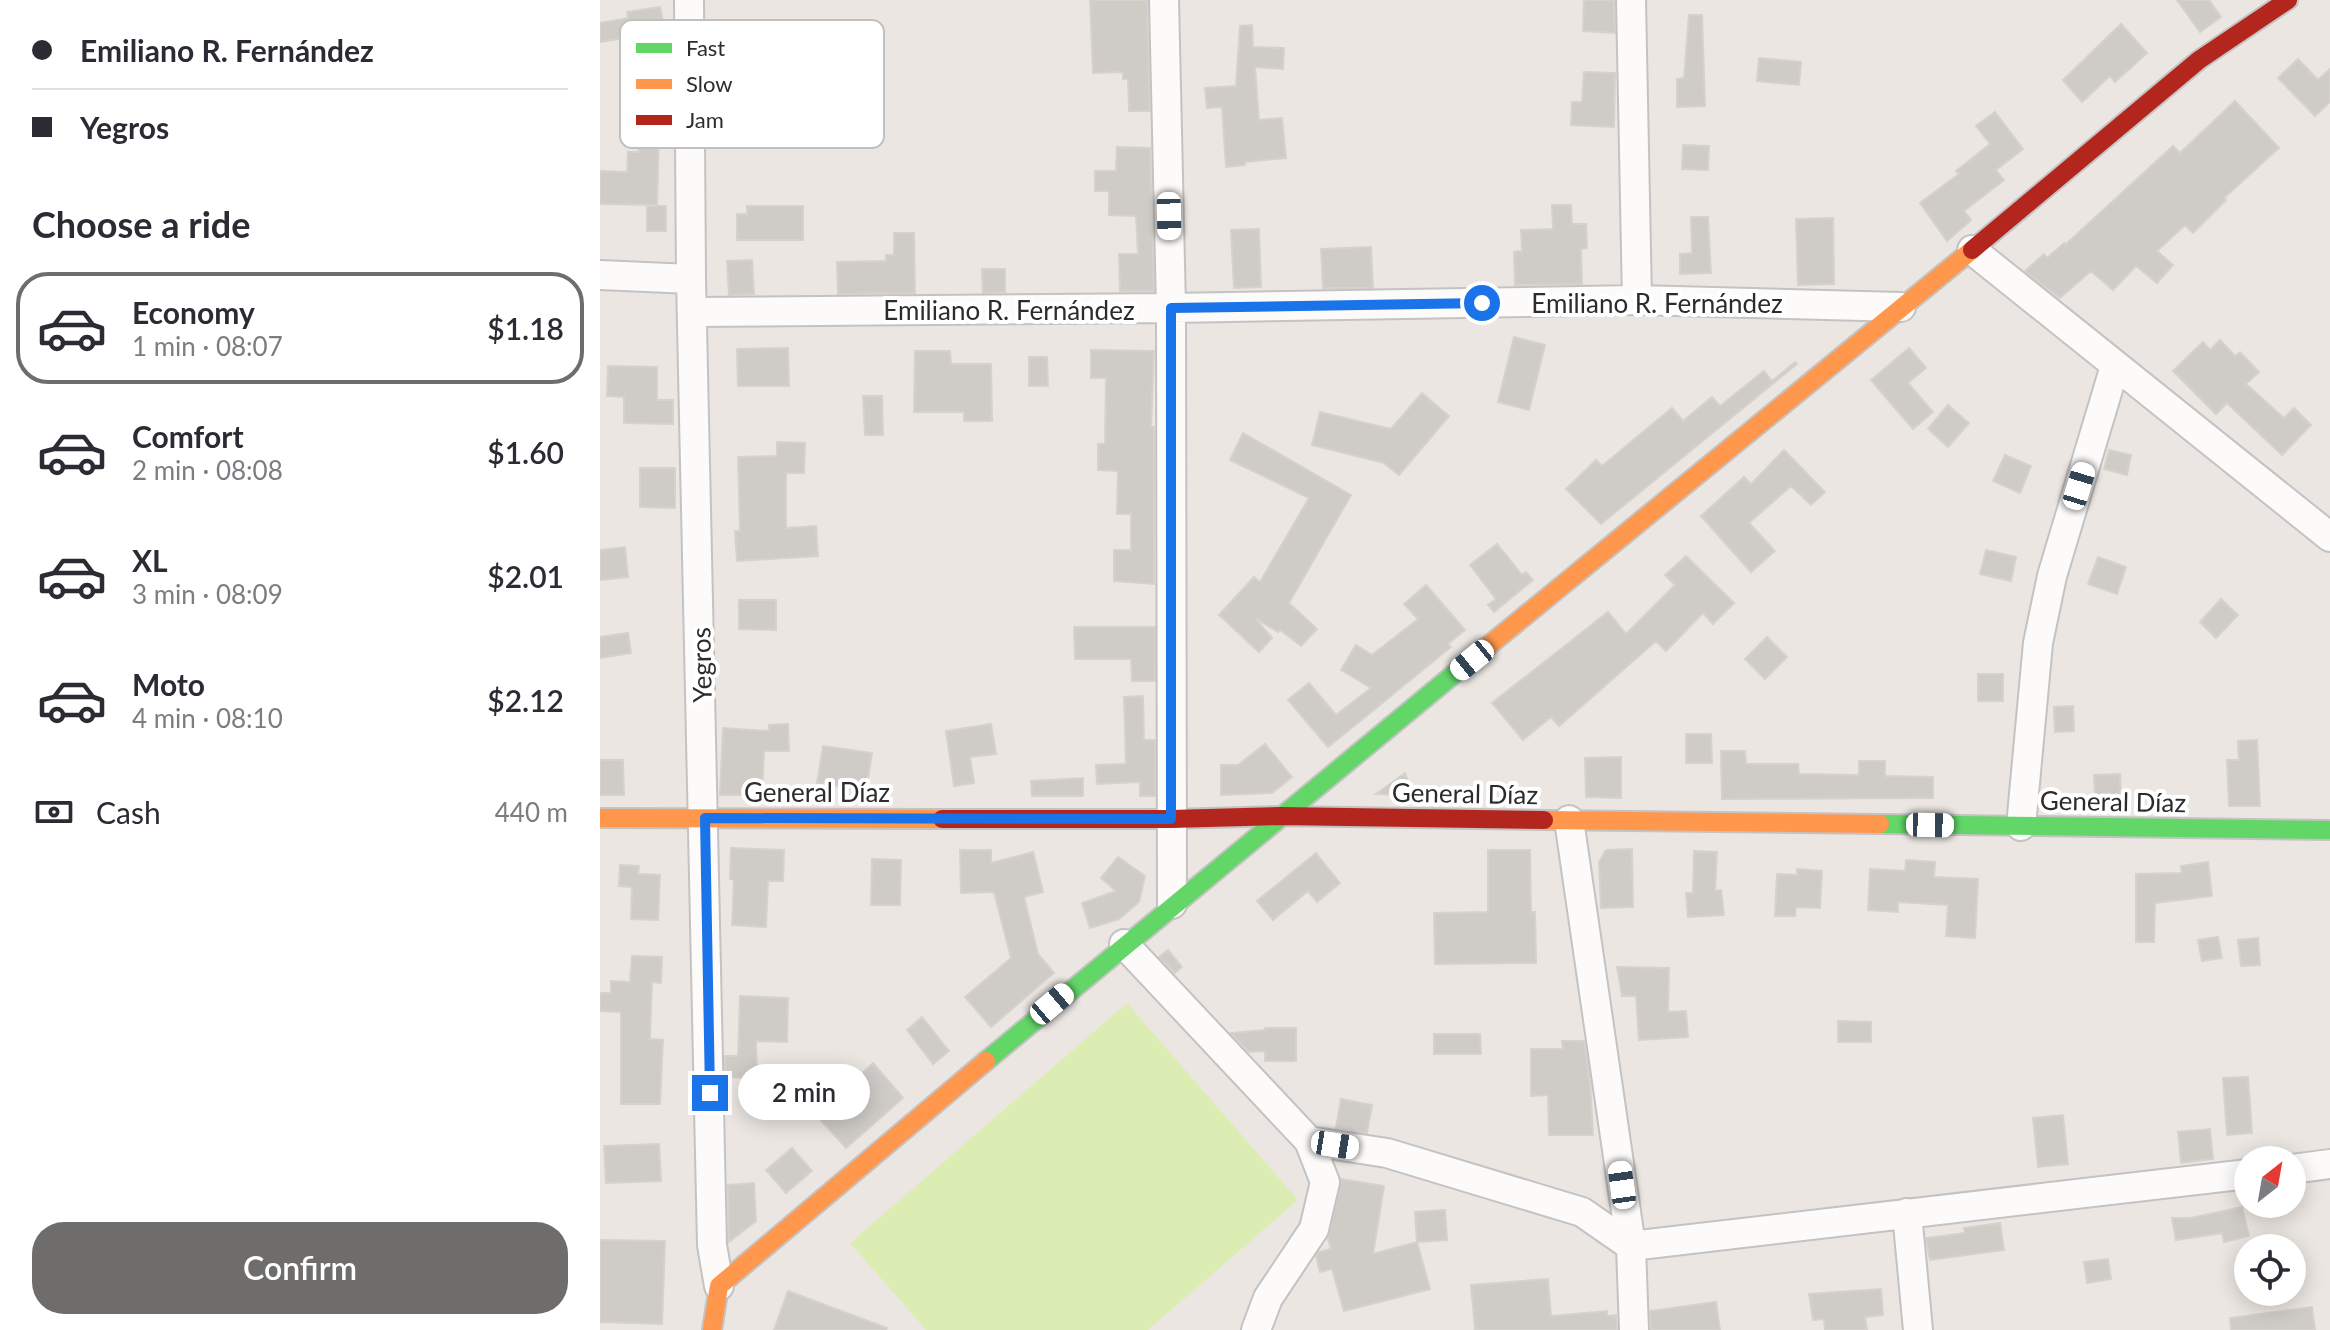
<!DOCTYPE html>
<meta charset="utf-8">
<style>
body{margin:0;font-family:Lato,sans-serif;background:#f2f2f3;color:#2b2b33;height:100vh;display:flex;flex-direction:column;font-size:30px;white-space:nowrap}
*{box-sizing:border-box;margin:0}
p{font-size:26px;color:#7c7c81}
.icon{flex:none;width:44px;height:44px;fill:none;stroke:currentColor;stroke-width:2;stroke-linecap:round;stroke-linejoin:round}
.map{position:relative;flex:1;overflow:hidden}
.side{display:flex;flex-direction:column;background:#fff;width:600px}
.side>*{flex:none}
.top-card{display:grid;align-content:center;height:176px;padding:0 32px;background:#fff}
.needle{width:52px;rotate:31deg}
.tools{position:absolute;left:1634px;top:1146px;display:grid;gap:16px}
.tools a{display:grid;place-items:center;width:72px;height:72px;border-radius:50%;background:#fff;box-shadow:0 4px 20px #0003;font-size:40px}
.end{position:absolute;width:36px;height:36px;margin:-18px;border:10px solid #1a73e8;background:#fff;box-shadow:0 0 0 4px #fff}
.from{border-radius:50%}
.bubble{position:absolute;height:56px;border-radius:28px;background:#fff;box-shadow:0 4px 20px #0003;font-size:26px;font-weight:600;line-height:56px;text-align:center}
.car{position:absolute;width:24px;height:48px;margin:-24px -12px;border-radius:10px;box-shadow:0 0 6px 2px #0007;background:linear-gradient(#fff 24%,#345 0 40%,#fff 0 76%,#345 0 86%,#fff 0)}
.top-card b{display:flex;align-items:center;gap:28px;height:76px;font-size:30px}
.top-card b+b{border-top:2px solid #e1e1e2}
.top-card i{width:20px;height:20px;background:#2b2b33}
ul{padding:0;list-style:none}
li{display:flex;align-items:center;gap:24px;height:112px;margin:0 16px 12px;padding:0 16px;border:4px solid transparent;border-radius:32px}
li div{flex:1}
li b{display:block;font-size:30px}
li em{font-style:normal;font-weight:600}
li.active{border-color:#6f6d6b}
li>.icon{width:72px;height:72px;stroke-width:1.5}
h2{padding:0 32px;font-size:36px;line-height:96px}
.pay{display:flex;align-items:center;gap:20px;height:88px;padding:0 32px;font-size:30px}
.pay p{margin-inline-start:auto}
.cta{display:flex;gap:16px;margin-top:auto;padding:16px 32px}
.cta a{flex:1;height:92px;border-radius:32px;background:#6f6d6b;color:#fff;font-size:32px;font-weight:600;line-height:92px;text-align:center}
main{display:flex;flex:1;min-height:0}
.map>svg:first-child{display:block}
</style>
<main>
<section class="side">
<div class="top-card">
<b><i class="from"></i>Emiliano R. Fernández</b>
<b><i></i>Yegros</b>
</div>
<h2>Choose a ride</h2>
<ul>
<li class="active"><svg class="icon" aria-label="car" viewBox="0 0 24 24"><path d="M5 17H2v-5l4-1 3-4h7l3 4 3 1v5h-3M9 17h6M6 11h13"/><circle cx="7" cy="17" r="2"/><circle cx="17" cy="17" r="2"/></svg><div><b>Economy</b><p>1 min · 08:07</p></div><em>$1.18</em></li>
<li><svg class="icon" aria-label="car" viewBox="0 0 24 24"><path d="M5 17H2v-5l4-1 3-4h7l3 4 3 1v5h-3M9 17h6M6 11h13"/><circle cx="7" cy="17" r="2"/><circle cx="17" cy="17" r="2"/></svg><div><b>Comfort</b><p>2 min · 08:08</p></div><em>$1.60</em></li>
<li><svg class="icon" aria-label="car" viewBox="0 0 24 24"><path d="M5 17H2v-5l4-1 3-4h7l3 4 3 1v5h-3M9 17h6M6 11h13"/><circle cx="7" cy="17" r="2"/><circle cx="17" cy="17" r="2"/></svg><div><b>XL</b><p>3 min · 08:09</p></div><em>$2.01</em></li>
<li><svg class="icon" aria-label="car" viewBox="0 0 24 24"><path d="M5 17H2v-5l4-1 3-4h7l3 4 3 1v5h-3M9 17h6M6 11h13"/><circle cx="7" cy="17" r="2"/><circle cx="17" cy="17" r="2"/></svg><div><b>Moto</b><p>4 min · 08:10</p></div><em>$2.12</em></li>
</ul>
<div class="pay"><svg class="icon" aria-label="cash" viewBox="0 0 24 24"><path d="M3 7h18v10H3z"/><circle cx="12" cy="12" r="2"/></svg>Cash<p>440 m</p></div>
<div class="cta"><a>Confirm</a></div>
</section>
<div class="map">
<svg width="1730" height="1330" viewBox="0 0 1730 1330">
<rect width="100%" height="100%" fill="#ebe6e1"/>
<!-- pitch -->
<path fill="#dcedb4" d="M527 1003 698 1200 548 1330H326L250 1243Z"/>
<!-- building -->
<path fill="#cfccc8" stroke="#d5d2cd" stroke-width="2" d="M490 0H547L550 111H529L528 79H523V72L493 73Z
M984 0H1014L1015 33 983 31Z
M1577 0H1609L1621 17 1600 32Z
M60 7 65 32 0 42V23L28 18 27 12Z
M1089 15H1102L1105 106 1077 107V79L1084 78Z
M1521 24 1547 53 1515 82 1510 76 1482 102 1463 80Z
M652 25 653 47 684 48 683 69 655 67 659 120 682 118 686 158 645 162V165L626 167 622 107 607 108 605 88 636 86 640 26Z
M1159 58 1201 62 1199 85 1157 81Z
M1698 59 1718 80 1730 69V102L1715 116 1678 78Z
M984 72 1015 73 1014 127 971 125 972 102H982Z
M1635 101 1679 148 1624 198 1626 200 1593 233 1585 225 1557 251 1573 265 1557 283 1536 266 1513 290 1491 271 1460 298 1425 271 1444 254 1447 258 1464 243 1465 245 1573 146 1580 153Z
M67 104V129H59L57 205 0 204V171L27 172 28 152H39V105Z
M1395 112 1423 149 1396 170 1404 180 1364 211 1371 220 1347 241 1320 203 1359 174 1356 171 1390 144 1376 126Z
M1083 145 1109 146 1108 170 1082 169Z
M517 147 550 148 554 291H520L519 254H538L536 216 509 215V191H495V171H516Z
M952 205H971L972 224H986L987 248 981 249 982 284 915 285 914 252 922 251 921 230 953 229Z
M47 206H66V231H47Z
M147 206H203V240H137V214H147Z
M1091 217H1108L1111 273 1080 274V254L1092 253Z
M1233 218 1234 284 1198 285 1196 219Z
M659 229 661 287 634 288 631 230Z
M294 233H314L315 293 238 294 237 262 286 261V255H294Z
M771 247 773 288H723L721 249Z
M152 260 154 294 129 295 127 261Z
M382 269H405V292L383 293Z
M914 337 945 345 929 410 898 402Z
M1620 340 1635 356 1640 352 1659 372 1646 384 1684 418 1694 408 1711 425 1682 455 1627 403 1616 414 1573 371 1603 342 1610 350Z
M188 348 189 386H138L137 349Z
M1309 348 1326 368 1308 383 1333 412 1313 429 1271 380Z
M491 350 554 351 551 427H554V584L514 581V550H531V514H517L518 471 498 470V444H505L506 378H491Z
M315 351H350L351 364H391L392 421H364V412H314Z
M429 357H447L448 386H429Z
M1195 362 1197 364 1001 524 966 489 996 460 1002 466 1072 408 1083 421 1112 397 1120 406 1164 371 1172 381Z
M8 366 57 367V400H73V424L24 423V397L7 396Z
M822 393 849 416 799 475 784 463 712 445 720 412 791 429Z
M263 396H282L283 435H265Z
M1348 405 1369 423 1348 447 1328 429Z
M643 433 751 495 689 603 717 629 701 646 680 630 678 632 655 618 672 638 659 652 619 615 654 577 660 582 709 498 630 460Z
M177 442 205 443 204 473H186V528L216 526 218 556 137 561 135 531H140L138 457 177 456Z
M1184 450 1225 492 1211 505 1191 486 1149 523 1175 551 1151 572 1101 516 1144 477 1151 484Z
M1509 450 1531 455 1527 475 1504 469Z
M1405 455 1431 466 1420 493 1393 481Z
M40 468H75V508L40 507Z
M897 544 922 575 926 572 933 580 894 612 888 605 896 599 870 565Z
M25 547 28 577 0 580V550Z
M1386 550 1416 557 1411 581 1380 574Z
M1086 556 1134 603 1113 624 1103 613 1066 651 1056 641 959 726 951 717 923 740 892 703 1008 612 1026 634 1075 585 1065 575Z
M1498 557 1526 567 1517 594 1488 584Z
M826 585 865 630 848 644 851 647 781 704 779 702 780 705 728 747 688 700 709 683 736 715 771 688 741 670 756 645 772 655 818 619 804 604Z
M1621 599 1638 615 1616 638 1600 622Z
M139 600H176V630L139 629Z
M474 627H555V681H532L531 659H475Z
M28 633 31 653 0 658V637Z
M1167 637 1187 657 1165 679 1145 659Z
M1378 674H1403V701H1378Z
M543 696 544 740H555V796H540V782L497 784 496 765 526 764 524 697Z
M1473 706 1474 731 1455 732 1454 707Z
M188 724 189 751H164L162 795H120L123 728 169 731V725Z
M391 724 396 754 370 757 374 783 354 786 346 731Z
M1086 734H1111L1112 763H1086Z
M1657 740 1660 806H1629L1627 760H1639L1638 741Z
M665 744 692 777 672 793 621 795V765H638Z
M223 746 272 753 266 791 217 783Z
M1121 751H1145L1146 764H1198L1199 774 1259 775V761H1285V776L1333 777V798L1122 799Z
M1021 757V798L986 797 985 758Z
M0 760H23L24 795H0Z
M805 773 813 795 776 794Z
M1520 774 1521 799H1495L1494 775Z
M483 778V796H432L431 781Z
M131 848 184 850 183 881H168L166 927 132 925 134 880 130 879Z
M1032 849 1033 907 1001 908 999 862 1006 850Z
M360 850H391V863L433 852 443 892 424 897 438 954 454 973 391 1027 365 997 411 958 394 892 361 893Z
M888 850H930L931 912H935L936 963 835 964 834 913 888 912Z
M1094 851 1117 852 1115 891 1121 890 1124 915 1088 917 1086 893H1093Z
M716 853 740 883 717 902 708 891 673 920 657 901Z
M518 857 545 876 539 902 519 919 490 928 482 903 516 891 501 878Z
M272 859 301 860 300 905H271Z
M1306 860 1335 862 1334 877 1378 879 1375 938 1346 936 1348 905 1298 902V912L1268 910 1270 869 1305 871Z
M1608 862 1612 896 1555 903 1554 942H1536V874L1582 873 1581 866Z
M20 865 39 866 38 874 60 875 58 920 31 919 32 887 19 886Z
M1197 869 1222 871 1220 908 1196 907 1195 916H1175L1177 874 1197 875Z
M1618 937 1622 958 1602 961 1598 940Z
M1658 938 1660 965 1641 966 1638 940Z
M568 950 582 967 575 973 559 957Z
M32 956 62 957 61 983 52 982 50 1039 63 1040 60 1104H21V1012L0 1011V993H11V981L30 982Z
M1017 967 1069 968 1068 1012 1086 1011 1088 1037 1039 1040 1036 996H1022Z
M140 996 188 998 187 1042 156 1041 157 1077 125 1078V1056H138Z
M322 1017 349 1051 333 1064 307 1030Z
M1238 1021 1271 1022V1042H1238Z
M665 1028H696V1061H665V1051L649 1052 631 1033 665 1030Z
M834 1034H880L881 1054H834Z
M962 1041H984L990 1082 993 1135H949L948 1095 931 1096V1049H963Z
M273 1063 303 1098 246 1148 217 1116Z
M1648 1077 1652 1133 1627 1135 1623 1078Z
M741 1099 772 1105 767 1133 736 1128Z
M1463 1115 1468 1164 1438 1167 1433 1118Z
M1610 1129 1613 1159 1581 1163 1578 1132Z
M59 1144 61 1181 6 1183 4 1146Z
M192 1148 212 1171 186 1193 166 1170Z
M741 1179 784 1186 773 1254 817 1242 830 1289 744 1311 732 1269 720 1272 716 1256 719 1252 731 1249 728 1239Z
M154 1183 156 1221 129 1242 128 1185Z
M1642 1207 1649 1236 1624 1242 1622 1233 1576 1240 1572 1218H1591Z
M845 1210 847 1240 817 1242 815 1212Z
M1400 1223 1404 1250 1330 1260 1326 1238 1365 1233 1364 1228Z
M0 1240 65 1241 62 1324 0 1322Z
M1508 1259 1511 1279 1487 1283 1484 1262Z
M948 1279 951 1316 1007 1311V1316L1016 1315 1017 1330H875L871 1285Z
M1281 1289 1283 1315 1265 1317 1267 1330H1225L1224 1319 1213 1320 1209 1294Z
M188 1291 287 1328 286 1330H174Z
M1116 1302 1120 1330H1051L1050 1311Z
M1712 1307 1715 1330H1631L1630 1318Z"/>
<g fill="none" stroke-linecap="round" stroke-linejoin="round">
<!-- street casing -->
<g stroke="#c4c2c3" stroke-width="32">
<path id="street" d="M89 0 91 279 112 1245 119 1286
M564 0 571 308 572 904
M1031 0 1037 300
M1372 250 1730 537
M0 275 91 279
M93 312 571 308 1037 300 1301 307
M969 820 1031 1246 1034 1330
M1421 826 1438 643 1452 576 1515 366
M524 944 709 1141 725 1182 714 1229 668 1298 656 1330
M709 1141 787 1153 982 1212 1031 1246 1648 1174
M1692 1169 1730 1164
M1307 1213 1318 1330"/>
</g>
<!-- fast casing -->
<g stroke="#c4c2c3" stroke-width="22">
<path id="fast" d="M1280 824 1730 830
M386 1061 871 660"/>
</g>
<!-- slow casing -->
<g stroke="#c4c2c3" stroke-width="22">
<path id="slow" d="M871 660 1372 250
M0 818 342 819
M944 820 1280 824
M112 1330 119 1286 386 1061"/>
</g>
<!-- jam casing -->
<g stroke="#c4c2c3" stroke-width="22">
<path id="jam" d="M1372 250 1599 60 1688 0
M342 819H571L681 816 944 820"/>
</g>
<!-- street -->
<use href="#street" stroke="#fcfbfa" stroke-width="28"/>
<!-- fast -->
<use href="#fast" stroke="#63d668" stroke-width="18"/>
<!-- slow -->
<use href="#slow" stroke="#ff974d" stroke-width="18"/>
<!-- jam -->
<use href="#jam" stroke="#b3261e" stroke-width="18"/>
</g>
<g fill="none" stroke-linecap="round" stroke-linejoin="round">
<!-- route -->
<path stroke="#1a73e8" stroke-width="10" d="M110 1093 105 818 571 819V308L882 303"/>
</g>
<g text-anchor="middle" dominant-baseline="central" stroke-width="8" stroke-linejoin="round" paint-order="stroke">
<!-- street labels -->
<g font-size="26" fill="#2c2c2c" stroke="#fff">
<text x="1057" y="303">Emiliano R. Fernández</text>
<text x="409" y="310">Emiliano R. Fernández</text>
<text transform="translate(101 665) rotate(-91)">Yegros</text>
<text x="217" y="792">General Díaz</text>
<text transform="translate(865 793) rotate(1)">General Díaz</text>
<text transform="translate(1513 801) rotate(1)">General Díaz</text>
</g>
</g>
<!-- legend -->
<rect x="20" y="20" width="264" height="128" rx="12" fill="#fff" stroke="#c0c0c0" stroke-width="2"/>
<rect x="36" y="43" width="36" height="10" fill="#63d668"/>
<rect x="36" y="79" width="36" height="10" fill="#ff974d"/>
<rect x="36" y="115" width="36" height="10" fill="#b3261e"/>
<g font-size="22" fill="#2c2c2c">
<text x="86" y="56">Fast</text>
<text x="86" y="92">Slow</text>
<text x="86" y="128">Jam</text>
</g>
</svg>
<div class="tools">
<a><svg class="needle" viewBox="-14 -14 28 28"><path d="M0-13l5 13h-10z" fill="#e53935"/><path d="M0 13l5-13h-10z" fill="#7c7c81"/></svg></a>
<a><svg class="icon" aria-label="locate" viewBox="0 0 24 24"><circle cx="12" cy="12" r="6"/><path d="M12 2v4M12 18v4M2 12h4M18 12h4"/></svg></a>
</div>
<i class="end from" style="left:882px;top:303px"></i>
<i class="end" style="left:110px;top:1093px"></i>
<div class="bubble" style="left:138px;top:1064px;width:132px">2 min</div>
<i class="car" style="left:569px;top:216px;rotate:179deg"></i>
<i class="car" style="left:1479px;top:486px;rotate:17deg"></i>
<i class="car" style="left:872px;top:660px;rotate:231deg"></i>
<i class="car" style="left:1330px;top:825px;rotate:91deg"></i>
<i class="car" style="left:452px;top:1004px;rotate:50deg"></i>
<i class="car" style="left:735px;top:1145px;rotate:99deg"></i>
<i class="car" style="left:1022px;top:1185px;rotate:352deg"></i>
</div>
</main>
